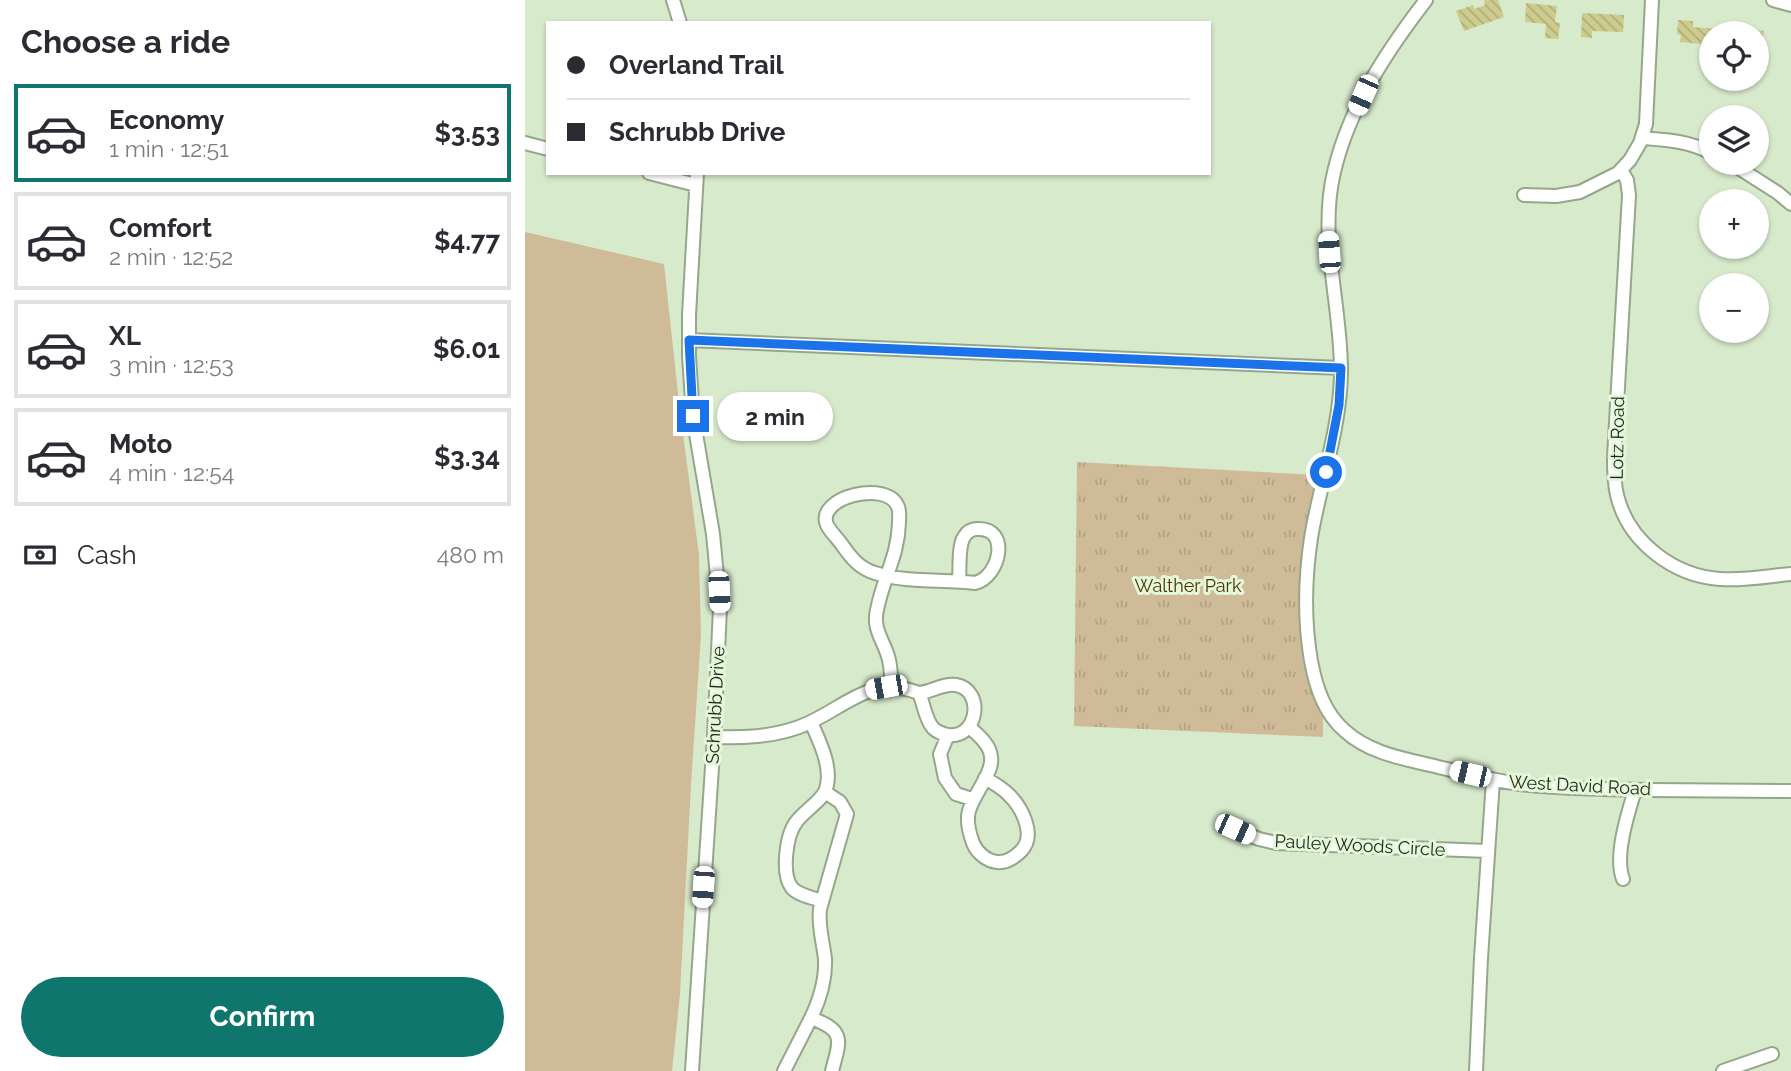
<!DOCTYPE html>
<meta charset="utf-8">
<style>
body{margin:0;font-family:Raleway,sans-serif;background:#f2f2f3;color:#2b2b33;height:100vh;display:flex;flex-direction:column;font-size:26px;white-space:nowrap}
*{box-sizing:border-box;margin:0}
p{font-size:23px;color:#7c7c81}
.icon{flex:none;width:38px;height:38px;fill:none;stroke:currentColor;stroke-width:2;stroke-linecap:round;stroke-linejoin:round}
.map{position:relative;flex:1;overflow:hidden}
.details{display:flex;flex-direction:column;background:#fff;width:525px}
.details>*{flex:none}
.top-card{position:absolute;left:21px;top:21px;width:665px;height:154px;border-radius:0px;box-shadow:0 2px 5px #0004;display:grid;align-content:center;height:154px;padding:0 21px;background:#fff}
.fabs{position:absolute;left:1174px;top:21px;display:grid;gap:14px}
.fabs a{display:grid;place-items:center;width:70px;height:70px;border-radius:50%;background:#fff;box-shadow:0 2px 5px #0004;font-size:35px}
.end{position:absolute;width:32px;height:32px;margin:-16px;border:9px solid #1a73e8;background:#fff;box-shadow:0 0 0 4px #fff}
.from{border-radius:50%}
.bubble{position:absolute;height:49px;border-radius:24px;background:#fff;box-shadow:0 2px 5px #0004;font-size:23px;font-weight:700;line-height:49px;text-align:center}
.car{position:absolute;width:21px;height:42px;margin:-21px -10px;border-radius:9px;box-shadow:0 0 5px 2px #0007;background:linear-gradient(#fff 24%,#345 0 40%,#fff 0 76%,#345 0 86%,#fff 0)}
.top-card b{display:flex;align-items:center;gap:24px;height:66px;font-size:26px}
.top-card b+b{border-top:2px solid #e1e1e2}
.top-card i{width:18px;height:18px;background:#2b2b33}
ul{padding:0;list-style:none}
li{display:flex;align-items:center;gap:21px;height:98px;margin:0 14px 10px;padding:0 7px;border:4px solid #e1e1e2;border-radius:0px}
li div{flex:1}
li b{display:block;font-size:26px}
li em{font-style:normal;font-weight:700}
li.current{border-color:#0f766e}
li>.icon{width:63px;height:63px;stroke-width:1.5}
h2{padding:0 21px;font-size:32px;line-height:84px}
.pay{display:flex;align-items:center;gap:18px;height:77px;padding:0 21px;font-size:26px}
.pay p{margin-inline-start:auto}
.cta{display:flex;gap:14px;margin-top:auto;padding:14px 21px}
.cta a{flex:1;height:80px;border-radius:42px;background:#0f766e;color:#fff;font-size:28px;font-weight:700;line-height:80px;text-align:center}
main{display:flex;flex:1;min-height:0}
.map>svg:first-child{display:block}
</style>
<main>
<section class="details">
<h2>Choose a ride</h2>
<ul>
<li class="current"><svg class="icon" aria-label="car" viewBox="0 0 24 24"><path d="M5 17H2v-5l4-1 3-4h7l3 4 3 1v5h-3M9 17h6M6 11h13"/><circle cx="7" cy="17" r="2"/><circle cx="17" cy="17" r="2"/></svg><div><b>Economy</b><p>1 min · 12:51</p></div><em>$3.53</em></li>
<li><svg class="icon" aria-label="car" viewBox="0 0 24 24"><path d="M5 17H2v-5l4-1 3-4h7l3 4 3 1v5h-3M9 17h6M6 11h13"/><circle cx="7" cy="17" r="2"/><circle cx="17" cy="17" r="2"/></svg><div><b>Comfort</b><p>2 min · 12:52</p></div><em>$4.77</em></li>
<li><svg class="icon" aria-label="car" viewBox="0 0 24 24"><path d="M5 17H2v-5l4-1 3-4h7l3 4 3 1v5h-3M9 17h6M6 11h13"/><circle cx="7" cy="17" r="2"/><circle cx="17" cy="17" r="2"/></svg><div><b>XL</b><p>3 min · 12:53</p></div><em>$6.01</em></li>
<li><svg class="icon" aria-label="car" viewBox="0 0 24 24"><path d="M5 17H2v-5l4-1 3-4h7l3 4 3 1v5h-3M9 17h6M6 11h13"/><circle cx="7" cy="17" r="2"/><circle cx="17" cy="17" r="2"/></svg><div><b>Moto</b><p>4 min · 12:54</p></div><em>$3.34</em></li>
</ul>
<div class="pay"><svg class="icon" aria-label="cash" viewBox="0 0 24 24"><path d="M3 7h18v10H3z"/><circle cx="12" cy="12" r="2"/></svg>Cash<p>480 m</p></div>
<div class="cta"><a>Confirm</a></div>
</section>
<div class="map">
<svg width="1266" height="1071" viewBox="0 0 1266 1071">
<defs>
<pattern id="park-tufts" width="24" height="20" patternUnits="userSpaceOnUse" patternTransform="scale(1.75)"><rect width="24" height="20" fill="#d0bb98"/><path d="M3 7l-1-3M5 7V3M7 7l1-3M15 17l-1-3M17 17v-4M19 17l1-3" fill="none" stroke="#b2a182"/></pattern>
<pattern id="building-back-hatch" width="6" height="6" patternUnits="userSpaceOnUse" patternTransform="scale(1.75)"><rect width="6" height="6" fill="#cdcb8d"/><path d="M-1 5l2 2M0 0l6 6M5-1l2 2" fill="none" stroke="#b0ae79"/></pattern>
</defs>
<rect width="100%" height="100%" fill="#d8eacc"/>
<!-- green -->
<path fill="#d0bb98" d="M0 232 139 264 154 403 174 555 176 635 166 785 155 994 147 1071H0Z"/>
<!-- park -->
<path fill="url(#park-tufts)" d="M552 462 791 475 782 521 776 564 775 607 777 656 787 692 798 712V737L549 726Z"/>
<!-- building -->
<path fill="url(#building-back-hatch)" d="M959 0H973L979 17 939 31 931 11 948 5 949 9 960 5Z
M1001 3 1032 6 1030 22 1035 23 1033 39 1020 38 1021 24 1000 22Z
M1057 13 1099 15 1098 32 1067 31V38L1056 37Z
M1153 20 1168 21V27L1191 29V33H1186V45L1155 42 1156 35 1152 34Z
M1206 27 1239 31 1236 54 1232 53V33H1205Z"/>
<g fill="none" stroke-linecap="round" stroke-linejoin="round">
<!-- minor casing -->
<g stroke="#95a68a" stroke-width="16">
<path id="minor" d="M148 0 155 23
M901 0C861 52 824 108 809 172 793 239 817 307 816 374 815 430 795 483 786 538 780 578 779 620 786 661 791 687 799 713 820 731 843 752 875 758 905 765 935 772 964 780 995 784 1038 789 1081 789 1124 790 1172 790 1219 791 1266 791
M1248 0 1266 5
M1117 138C1142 140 1164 141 1186 153
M0 143 23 149
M1206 163 1253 193 1266 204
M1096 170 1102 180 1104 195 1089 457C1089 470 1089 483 1092 495 1103 542 1149 576 1195 579 1219 581 1243 576 1266 574
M124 173 171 185
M999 195 1031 196 1055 192 1093 173 1105 160 1115 143 1121 124 1127 0
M164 340 816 368
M367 687C366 678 366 669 364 660 360 642 347 630 352 610 358 578 373 557 374 523 374 517 375 512 373 507 363 479 290 497 302 525 305 531 311 537 315 542 325 556 333 568 350 573 381 583 418 579 450 583 475 577 486 527 452 529 447 529 442 532 439 537 433 546 435 570 434 581
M286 722C294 741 308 767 301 789 298 800 279 811 272 821 261 834 256 874 267 888 273 895 288 898 297 901
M444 727C453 735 465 744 466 757 467 765 464 771 461 777 447 805 436 810 448 843 452 853 462 861 472 862 481 863 490 857 496 851 512 835 496 806 483 794 476 787 468 783 460 778
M423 735 415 754 420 778 431 794 447 799
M189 737C218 738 246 737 274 727 318 711 343 673 394 693 399 704 400 719 408 728 412 732 418 734 423 735 453 739 460 690 431 685 418 683 407 692 394 693
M710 829 734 839 751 843 963 851
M1098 879C1089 856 1103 813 1110 790
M286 1018C295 999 301 980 300 959 298 942 293 926 295 909L322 814 315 802 300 792
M167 1071 189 737 195 608 188 534 168 416 164 356V315L172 173
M259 1071 286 1018C321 1031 315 1040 307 1071
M951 1071 956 958 968 780
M1198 1071 1247 1054"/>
</g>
<!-- minor -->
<use href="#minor" stroke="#fff" stroke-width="12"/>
</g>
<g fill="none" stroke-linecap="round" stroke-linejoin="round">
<!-- route -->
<path stroke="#1a73e8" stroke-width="9" d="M168 416 164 340 816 368 814 405 801 472"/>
</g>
<g text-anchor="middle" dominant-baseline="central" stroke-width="6" stroke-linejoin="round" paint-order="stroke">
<!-- street labels -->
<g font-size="18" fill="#1e251a" stroke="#e5f7d9">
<text transform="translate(1092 438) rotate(-89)">Lotz Road</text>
<text transform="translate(190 705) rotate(-87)">Schrubb Drive</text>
<text transform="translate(1055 785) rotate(3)">West David Road</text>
<text transform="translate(835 845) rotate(3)">Pauley Woods Circle</text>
</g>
<!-- park labels -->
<g font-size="18" fill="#4a3406" stroke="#e5f7d9">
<text x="663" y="585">Walther Park</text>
</g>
</g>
</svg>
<div class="fabs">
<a><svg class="icon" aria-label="locate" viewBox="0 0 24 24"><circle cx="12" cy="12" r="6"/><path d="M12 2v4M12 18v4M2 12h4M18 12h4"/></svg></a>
<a><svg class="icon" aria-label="layers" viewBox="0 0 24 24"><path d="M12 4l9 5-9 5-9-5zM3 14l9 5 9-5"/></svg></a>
<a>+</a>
<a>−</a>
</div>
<i class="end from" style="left:801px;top:472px"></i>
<i class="end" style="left:168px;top:416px"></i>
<div class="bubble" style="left:192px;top:392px;width:116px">2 min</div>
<i class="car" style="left:838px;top:95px;rotate:204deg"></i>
<i class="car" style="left:804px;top:252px;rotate:356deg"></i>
<i class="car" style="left:194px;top:592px;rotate:177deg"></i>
<i class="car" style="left:361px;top:687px;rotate:260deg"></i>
<i class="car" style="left:945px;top:774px;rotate:283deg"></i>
<i class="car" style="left:710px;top:829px;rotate:114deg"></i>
<i class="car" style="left:178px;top:887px;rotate:184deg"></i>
<div class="top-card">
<b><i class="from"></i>Overland Trail</b>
<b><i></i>Schrubb Drive</b>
</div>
</div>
</main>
